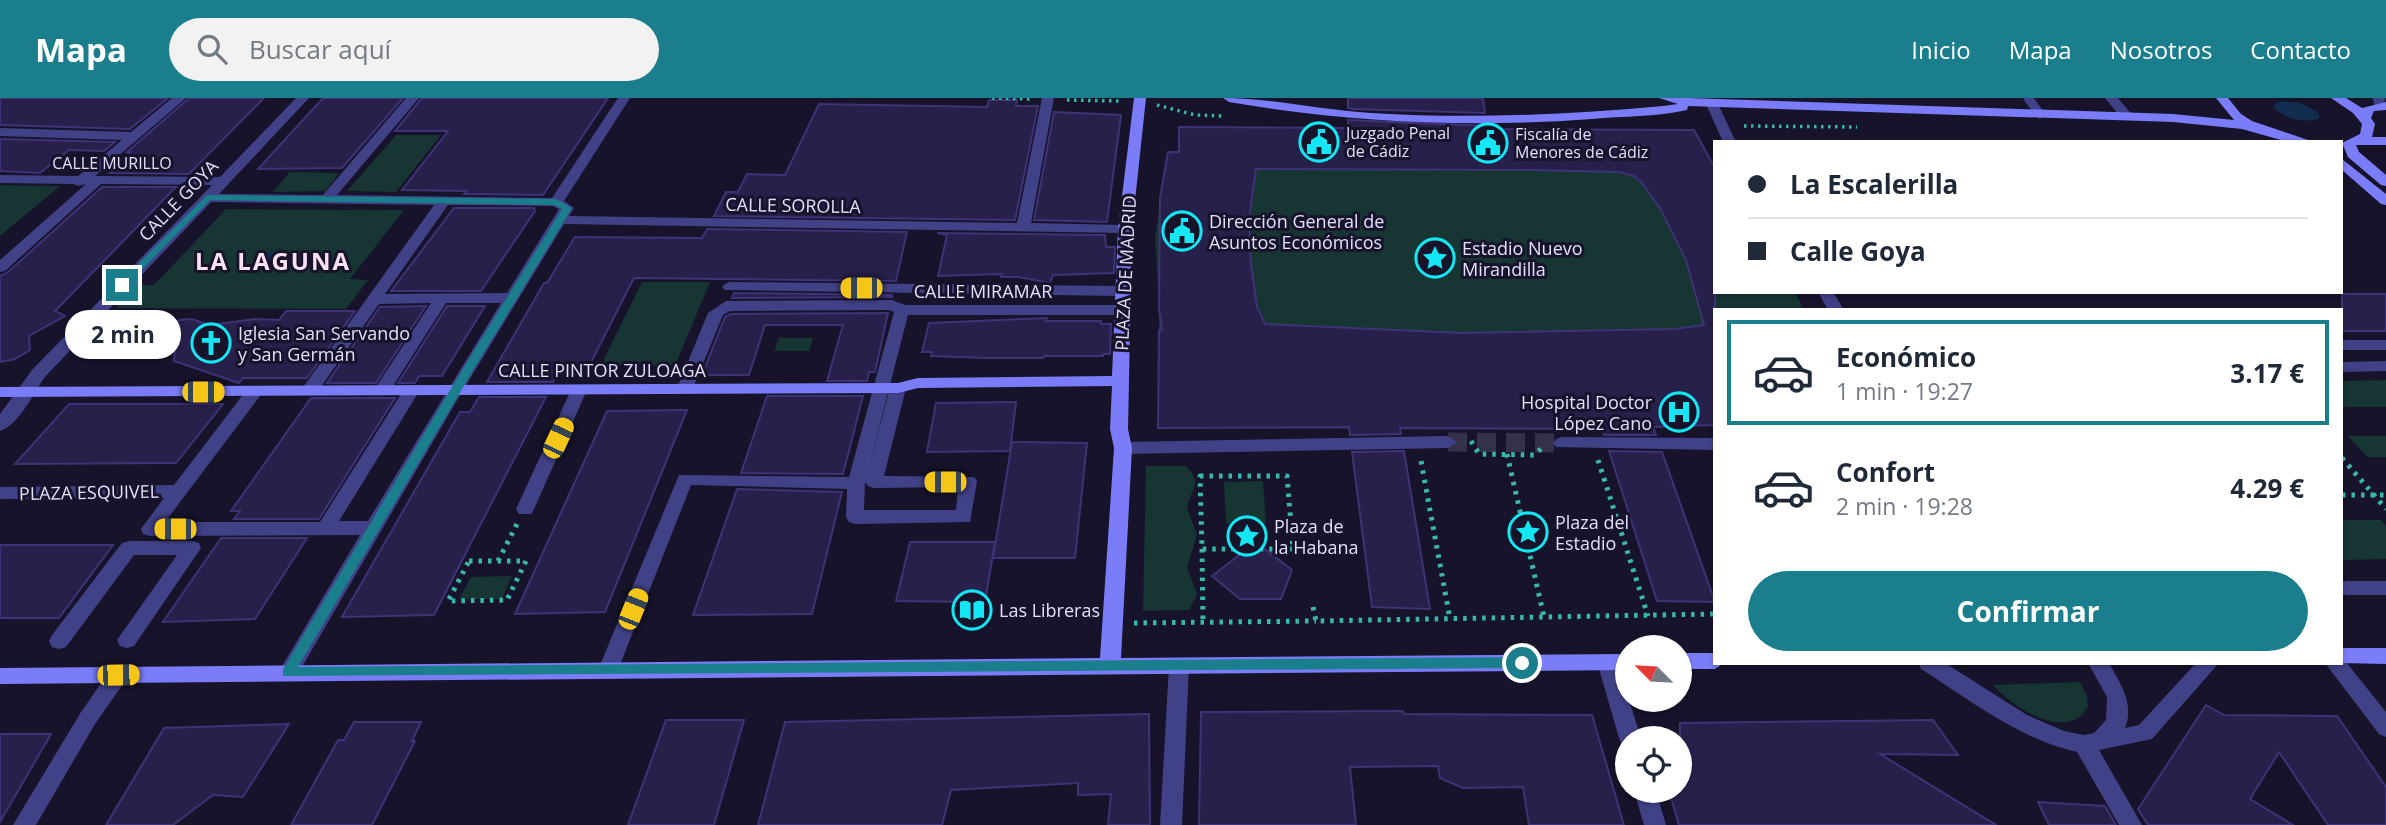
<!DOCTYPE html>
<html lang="es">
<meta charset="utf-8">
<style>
body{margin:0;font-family:"Open Sans",sans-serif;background:#f2f2f3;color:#1f2937;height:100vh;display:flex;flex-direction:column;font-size:26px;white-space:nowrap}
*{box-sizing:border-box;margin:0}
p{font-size:23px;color:#747a83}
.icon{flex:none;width:38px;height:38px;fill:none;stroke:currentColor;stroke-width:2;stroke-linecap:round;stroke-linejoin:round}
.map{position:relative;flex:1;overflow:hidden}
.details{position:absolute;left:1713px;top:210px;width:630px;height:357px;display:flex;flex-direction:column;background:#fff;border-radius:0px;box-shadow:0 2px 5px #0004}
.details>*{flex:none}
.banner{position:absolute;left:1713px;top:42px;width:630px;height:154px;border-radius:0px;box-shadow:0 2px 5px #0004;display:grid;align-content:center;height:154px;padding:0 35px;background:#fff}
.needle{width:46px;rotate:294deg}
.fabs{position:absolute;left:1615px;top:537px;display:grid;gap:14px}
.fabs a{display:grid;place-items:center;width:77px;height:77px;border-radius:50%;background:#fff;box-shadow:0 2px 5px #0004;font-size:35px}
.end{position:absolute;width:32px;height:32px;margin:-16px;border:9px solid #1a7e8c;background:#fff;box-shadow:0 0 0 4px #fff}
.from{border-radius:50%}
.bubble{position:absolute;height:49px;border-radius:24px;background:#fff;box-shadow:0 2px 5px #0004;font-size:23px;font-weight:700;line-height:49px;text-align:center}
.car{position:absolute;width:21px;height:42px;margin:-21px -10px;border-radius:9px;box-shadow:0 0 5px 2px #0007;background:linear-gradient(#f5c518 24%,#345 0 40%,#f5c518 0 76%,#345 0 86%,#f5c518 0)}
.banner b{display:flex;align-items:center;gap:24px;height:66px;font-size:26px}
.banner b+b{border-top:2px solid #e0e1e3}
.banner i{width:18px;height:18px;background:#1f2937}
ul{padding:12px 0 0;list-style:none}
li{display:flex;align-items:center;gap:21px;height:105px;margin:0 14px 10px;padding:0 21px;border:4px solid transparent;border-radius:0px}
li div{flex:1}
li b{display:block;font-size:26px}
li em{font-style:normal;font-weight:700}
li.selected{border-color:#1a7e8c}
li>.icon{width:63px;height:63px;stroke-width:1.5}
.action{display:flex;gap:14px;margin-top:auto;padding:14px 35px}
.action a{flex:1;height:80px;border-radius:42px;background:#1a7e8c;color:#fff;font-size:28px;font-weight:700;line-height:80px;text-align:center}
header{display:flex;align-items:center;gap:42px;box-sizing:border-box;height:98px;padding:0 35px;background:#1a7e8c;color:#fff}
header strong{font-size:33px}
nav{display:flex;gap:38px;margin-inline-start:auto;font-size:24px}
.search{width:490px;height:63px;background:#f2f2f3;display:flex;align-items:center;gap:18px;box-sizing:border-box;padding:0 24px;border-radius:38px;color:#747a83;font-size:26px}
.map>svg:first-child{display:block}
</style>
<header>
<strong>Mapa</strong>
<div class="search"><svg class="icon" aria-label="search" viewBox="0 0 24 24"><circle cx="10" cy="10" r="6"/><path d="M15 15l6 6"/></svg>Buscar aquí</div>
<nav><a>Inicio</a><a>Mapa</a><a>Nosotros</a><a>Contacto</a></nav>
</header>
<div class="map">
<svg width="2386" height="727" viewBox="0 0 2386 727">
<rect width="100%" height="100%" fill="#16132b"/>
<!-- green -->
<path fill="#163533" d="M1179 29 1694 32 1711 63H1715V194H1795L1804 212H1715V327L1565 332 1158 330 1159 210 1155 139 1168 54H1179Z
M396 37H441L396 94 347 93Z
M290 74 339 75 326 93 273 94Z
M0 87 60 88 0 138Z
M226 111 404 112 350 181 368 182 346 211 116 210 138 187H154Z
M642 184H710L675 268 601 267Z
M779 240H813L809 253H774Z
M2386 282V309H2342V283Z
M2348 338H2386V359H2367Z
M1146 368H1186C1204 387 1191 389 1187 410L1197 437 1187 469 1197 496 1189 512 1143 513Z
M1263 383 1266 425H1226L1224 384Z
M2342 422H2381L2386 428V461L2342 462Z
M512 478 502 501H459L471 479Z
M2080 584 2087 598 2088 609C2085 613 2081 619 2076 621 2051 634 2009 606 1993 587Z"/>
<!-- water -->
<path fill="#122c50" d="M2280 3 2300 5 2318 14 2320 20C2305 26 2285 21 2274 10V7Z
M281 151 292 156C286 171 266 176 253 168L254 162 263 156Z"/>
<!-- building -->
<path fill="#27204b" stroke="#3e3376" stroke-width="2" fill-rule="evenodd" d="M0 0H168L130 31 0 27Z
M189 0H264L189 76 110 75 130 54H127Z
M323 0H403L342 70 258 71Z
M422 0H608L543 97 464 96 466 93 402 92 448 33H395Z
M1348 0H1483L1485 15 1353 11 1348 10Z
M989 2H1017L1016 8H1038L1015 122 714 118 726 94H738L747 76 785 77 819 6 987 9Z
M1054 14 1121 17 1107 124 1034 122Z
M1348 22 1487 28 1488 31 1694 32 1715 70V327L1653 329 1656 337H1604L1602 331 1400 330 1401 336 1350 337 1349 329 1158 330 1159 232H1162L1159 210 1160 100 1168 54H1179V29L1348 30ZM1256 71 1531 72 1619 74 1634 78 1642 85 1661 112 1686 162 1704 227 1674 231 1462 235 1265 226 1257 209 1251 166 1249 121Z
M0 41 115 44 104 53 69 52 40 75 0 73Z
M102 89H176L55 213 65 218 29 238 30 252 15 261 0 264V178L7 175Z
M454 110H534L535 113 481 193H391Z
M707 131 907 134 896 183 634 180 587 272 559 273 553 284H487L544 185H547L575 139 702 140Z
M937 135 1105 137 1106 149H1115L1114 175 1053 177 1050 185 1019 179H1001L1002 176 938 178 947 137Z
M734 195 892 197V199L732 200Z
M2342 196H2386V233H2342Z
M426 208 376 285H327L380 209Z
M447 208H485L442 278H419L415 285H398Z
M286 213H355L307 280H243L239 285 174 263 175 252 155 236 180 222 191 221 210 227 255 221 279 222Z
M888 215 875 274H869L867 283H827L843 227H765L749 277H702L725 219 731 216Z
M1047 220 1046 223H1101V226H1111L1110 256H1103V258H1044L1043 260H986L931 258 932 254H922L929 225Z
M767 298H863L843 376 741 375Z
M479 299H546L434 517 342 519 460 314H470Z
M311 300H395L319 421H234L240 413H231Z
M1016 304 1010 353 927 354 936 305Z
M69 306H223L176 365 15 366Z
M687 312 605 514 515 516 607 313Z
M1012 344 1087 345 1075 460H993Z
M1404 353 1430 511 1372 509 1352 354Z
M1609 353 1662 354 1715 504 1657 503Z
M737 391 842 394 812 516 693 517Z
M221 440H307L255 521 163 524Z
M910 444H995L985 504 896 503Z
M1256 444 1292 472 1281 501H1240L1212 478Z
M0 447H113L59 520H0Z
M2206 607 2224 617 2337 618 2386 689V727H2328L2279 654 2250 701 2293 727H2148L2138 711Z
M1403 613 1404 616 1592 617 1624 727H1529L1523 689 1463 690 1440 680 1438 668 1350 669 1356 727H1199L1201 614Z
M1149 616 1150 727H1108L1111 696 1078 697V685L951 692 942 727H758L785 624Z
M666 622H744L714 727H628Z
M1933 622 1958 657 1880 656 1996 727H1679L1669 693H1680V625Z
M354 624H421L412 643H415L372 727H291L338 642H344Z
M289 626 243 699 213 697 173 727H106L164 630Z
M0 636H51L0 724Z
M2038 704 2105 708 2116 727H2049Z"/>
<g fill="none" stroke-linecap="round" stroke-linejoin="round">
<!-- street-tunnel -->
<path stroke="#34324a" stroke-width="19" stroke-dasharray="19 10" stroke-linecap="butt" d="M1448 344 1562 345"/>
<!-- path-far1 -->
<path stroke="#38b8ab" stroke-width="3.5" stroke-dasharray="2.5 4.5" stroke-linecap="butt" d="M992 0 1030 1
M1067 2 1121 3
M1157 7 1195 17 1224 18
M1744 28 1857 29"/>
<!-- path -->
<path stroke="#38b8ab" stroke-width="5" stroke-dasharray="3.5 6" stroke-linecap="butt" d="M1471 343 1479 356 1534 357 1543 349
M1507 356 1544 519
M2342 360 2386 411
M1598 362 1648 518
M1421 363 1450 521
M1200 378H1287L1293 451H1202Z
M2342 397H2386
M1202 451 1203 524
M469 463H526L507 502 448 503Z
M498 463 517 426
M1313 509 1316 523 1715 516
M1134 525 1316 523"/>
<!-- lane -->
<path stroke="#414188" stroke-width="9" d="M2028 0 2040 16"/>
<!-- street -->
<path fill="#414188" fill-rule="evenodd" d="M172 0H186L95 78 220 79 296 0H309L219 96 323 97 406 0H419L337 97 552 100 618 0H630L564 103 574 110 569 118 1017 125 1042 0H1054L1031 125 1125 127 1132 131 1125 135 564 126 463 292 295 581 288 583 281 581 278 575 360 437 150 438 143 436 141 431 164 400 0 401V389L174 387 248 290H260L262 294 260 298 165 424H320L406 288H418L420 292 339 423H368L501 205H446L388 296 382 297 374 292 431 205 379 206 316 296H304L302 292 304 288 434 107 211 104 44 280C33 296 19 327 0 333V316L32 272 212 87 101 86 5 173 0 174V162L86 86 79 88 73 86 0 85V77L78 78 122 42 0 38V30L131 34ZM448 107 553 108 559 111 507 195 385 196Z
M2105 0H2118L2134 19 2133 22H2123Z
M2373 0H2385L2383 11H2375Z
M1712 2 1718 6 1736 44H1723L1706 6Z
M730 184 1123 188 1131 193 1123 198 725 192 722 189 725 186Z
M1818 194H1833L1844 212H1828Z
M892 202 905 207H1122L1130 212 1122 217H908L869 369 890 290 892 286H904L906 290 884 378 974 379 977 383 970 424 855 426 849 424 846 419 847 391 691 387 618 572 615 578 608 580 601 578 598 572 679 377 849 379 894 214 889 212 730 213 723 217 693 290 691 294H679L677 290 708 215 726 203ZM865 384 868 388 874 390 958 389 956 412H864Z
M2342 242H2386V252H2342Z
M2386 263V273L2342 274V264Z
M579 287 587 292 534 411 531 416H519L516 411 571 292Z
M1448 338 1457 344 1448 350 1123 356 1114 350 1123 344Z
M1562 339 1715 340V352L1556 349 1553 345 1556 341Z
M129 443H192L199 445 201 450 134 548 127 550 120 548 117 542 177 457H134L66 549 59 551 52 549 49 543 52 537 122 445Z
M2342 483H2386V497H2342Z
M1607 556 1614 558 1617 564 1641 640H1628V648L1622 646 1619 640 1597 564 1600 558Z
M2342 559 2386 614V639L2379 636 2325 565H2342Z
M1179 560 1186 562 1189 568 1182 727H1160L1169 568 1172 562Z
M1918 565H1945L2027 617 2064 633 2084 637 2094 635 2106 622 2107 599 2088 565H2109C2120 585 2135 606 2125 630L2139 627 2196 565H2219L2152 641 2099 652 2142 727H2119L2077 654C2019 641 1970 602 1921 571Z
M118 569 125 571 128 577 125 583 95 626 36 727H13L81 614 111 571Z
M1634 693H1656L1666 727H1644Z"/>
<!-- secondary -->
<path fill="#7b7df8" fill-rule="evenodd" d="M1134 0H1146L1132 131 1128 331 1132 350 1121 560 1628 556V572L0 586V570L1100 560 1114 350 1110 331 1112 288 918 290 898 295 0 299V289L898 285 918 280 1112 278 1118 131Z
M1223 0C1272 0 1321 12 1371 15 1468 21 1566 17 1663 8L1678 6 1659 0H1688L2173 16 2234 22 2216 0H2228L2241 16 2252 23 2314 44H2288L2242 31 2173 24 1688 8 1687 12C1656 19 1623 18 1592 21 1470 30 1350 25 1229 4Z
M2331 0H2346L2362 10 2386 4V12L2374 13 2371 20 2375 26 2372 39H2386V47H2356L2359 54 2386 77V88L2381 87 2348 59 2342 45 2360 36 2362 26 2353 15Z
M2342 61 2386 96V107L2381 106 2342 72Z
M2342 550H2386V566L2340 565Z
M1680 555H1715V565H1724L1715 571H1680Z"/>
</g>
<!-- route -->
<path fill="#1a7e8c" d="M207 97 556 101 572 110 475 269 298 569 1522 559 1529 565 1522 570 283 578V571L464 269 562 111 554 107 210 102 125 189H119V185Z"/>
<!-- icons -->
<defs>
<g id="civic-ring" transform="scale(2.0125)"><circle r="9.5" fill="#16132b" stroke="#15e6f3" stroke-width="1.5"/><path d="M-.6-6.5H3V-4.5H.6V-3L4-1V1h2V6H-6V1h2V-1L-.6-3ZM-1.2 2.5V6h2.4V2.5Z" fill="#15e6f3"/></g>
<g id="sight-ring" transform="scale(2.0125)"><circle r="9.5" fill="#16132b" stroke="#15e6f3" stroke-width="1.5"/><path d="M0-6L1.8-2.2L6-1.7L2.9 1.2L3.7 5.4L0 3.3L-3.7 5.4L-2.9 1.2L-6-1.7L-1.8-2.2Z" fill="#15e6f3"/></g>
<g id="church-ring" transform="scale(2.0125)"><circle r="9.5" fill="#16132b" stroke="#15e6f3" stroke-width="1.5"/><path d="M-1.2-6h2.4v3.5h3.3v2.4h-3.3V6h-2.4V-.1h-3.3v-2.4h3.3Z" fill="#15e6f3"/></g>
<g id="hospital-ring" transform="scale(2.0125)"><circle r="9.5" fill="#16132b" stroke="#15e6f3" stroke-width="1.5"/><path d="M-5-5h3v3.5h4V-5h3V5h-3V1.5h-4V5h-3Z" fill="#15e6f3"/></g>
<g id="library-ring" transform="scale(2.0125)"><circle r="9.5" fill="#16132b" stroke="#15e6f3" stroke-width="1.5"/><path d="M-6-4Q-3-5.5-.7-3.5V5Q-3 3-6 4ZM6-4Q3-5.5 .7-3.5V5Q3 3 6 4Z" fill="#15e6f3"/></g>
</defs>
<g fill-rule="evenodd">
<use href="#civic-ring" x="1319" y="44"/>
<use href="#civic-ring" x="1488" y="45"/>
<use href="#civic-ring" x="1182" y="133"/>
<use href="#sight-ring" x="1435" y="160"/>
<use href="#church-ring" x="211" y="245"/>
<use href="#hospital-ring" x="1679" y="314"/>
<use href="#sight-ring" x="1528" y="434"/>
<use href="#sight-ring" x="1247" y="438"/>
<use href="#library-ring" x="972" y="512"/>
</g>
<g text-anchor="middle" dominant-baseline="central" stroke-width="6" stroke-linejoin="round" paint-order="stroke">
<!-- far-poi labels -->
<g font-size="16" fill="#e1dffd" stroke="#16132b" text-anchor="start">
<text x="1346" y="35">Juzgado Penal<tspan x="1346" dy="18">de Cádiz</tspan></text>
<text x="1515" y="36">Fiscalía de<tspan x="1515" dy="18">Menores de Cádiz</tspan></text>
</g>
<!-- far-street labels -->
<g font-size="16" fill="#e1dffd" stroke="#16132b">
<text x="112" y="65">CALLE MURILLO</text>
</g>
<!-- street labels -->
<g font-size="18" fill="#e1dffd" stroke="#16132b">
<text transform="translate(178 102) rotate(-46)">CALLE GOYA</text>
<text transform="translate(793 107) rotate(1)">CALLE SOROLLA</text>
<text transform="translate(1125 175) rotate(-87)">PLAZA DE MADRID</text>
<text x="983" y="193">CALLE MIRAMAR</text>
<text x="602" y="272">CALLE PINTOR ZULOAGA</text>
<text transform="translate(89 394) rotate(-1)">PLAZA ESQUIVEL</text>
</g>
<!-- poi labels -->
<g font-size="18" fill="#e1dffd" stroke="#16132b" text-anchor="start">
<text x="1209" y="123">Dirección General de<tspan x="1209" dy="21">Asuntos Económicos</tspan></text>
<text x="1462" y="150">Estadio Nuevo<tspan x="1462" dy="21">Mirandilla</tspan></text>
<text x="238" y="235">Iglesia San Servando<tspan x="238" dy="21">y San Germán</tspan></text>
<text x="1652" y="304" text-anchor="end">Hospital Doctor<tspan x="1652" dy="21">López Cano</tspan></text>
<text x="1555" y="424">Plaza del<tspan x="1555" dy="21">Estadio</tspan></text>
<text x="1274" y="428">Plaza de<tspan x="1274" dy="21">la Habana</tspan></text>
<text x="999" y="512">Las Libreras</text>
</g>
<!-- district labels -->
<g font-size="24" font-weight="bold" letter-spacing="2" fill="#fde1f4" stroke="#16132b">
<text x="273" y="162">LA LAGUNA</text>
</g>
</g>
</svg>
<div class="fabs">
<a><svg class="needle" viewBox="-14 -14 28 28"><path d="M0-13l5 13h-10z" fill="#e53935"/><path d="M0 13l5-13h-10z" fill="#747a83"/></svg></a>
<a><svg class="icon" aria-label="locate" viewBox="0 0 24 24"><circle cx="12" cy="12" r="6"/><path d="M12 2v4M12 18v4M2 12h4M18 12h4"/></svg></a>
</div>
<i class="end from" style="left:1522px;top:565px"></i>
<i class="end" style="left:122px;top:187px"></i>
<div class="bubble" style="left:65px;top:212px;width:116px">2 min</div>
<i class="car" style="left:861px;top:190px;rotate:270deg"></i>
<i class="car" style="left:203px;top:294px;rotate:90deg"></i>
<i class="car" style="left:558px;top:340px;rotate:25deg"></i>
<i class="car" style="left:945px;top:384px;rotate:270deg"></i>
<i class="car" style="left:175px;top:431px;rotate:270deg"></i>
<i class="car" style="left:633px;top:511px;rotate:22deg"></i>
<i class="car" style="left:118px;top:577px;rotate:89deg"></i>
<div class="banner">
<b><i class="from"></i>La Escalerilla</b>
<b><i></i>Calle Goya</b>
</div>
<section class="details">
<ul>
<li class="selected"><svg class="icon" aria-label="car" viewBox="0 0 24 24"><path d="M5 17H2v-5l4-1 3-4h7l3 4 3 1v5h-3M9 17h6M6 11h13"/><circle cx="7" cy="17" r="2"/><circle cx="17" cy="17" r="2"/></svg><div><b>Económico</b><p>1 min · 19:27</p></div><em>3.17 €</em></li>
<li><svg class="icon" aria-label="car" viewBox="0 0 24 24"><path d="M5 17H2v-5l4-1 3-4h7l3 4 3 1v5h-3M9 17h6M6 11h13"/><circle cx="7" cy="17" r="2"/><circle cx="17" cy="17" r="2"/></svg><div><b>Confort</b><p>2 min · 19:28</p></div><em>4.29 €</em></li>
</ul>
<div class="action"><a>Confirmar</a></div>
</section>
</div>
